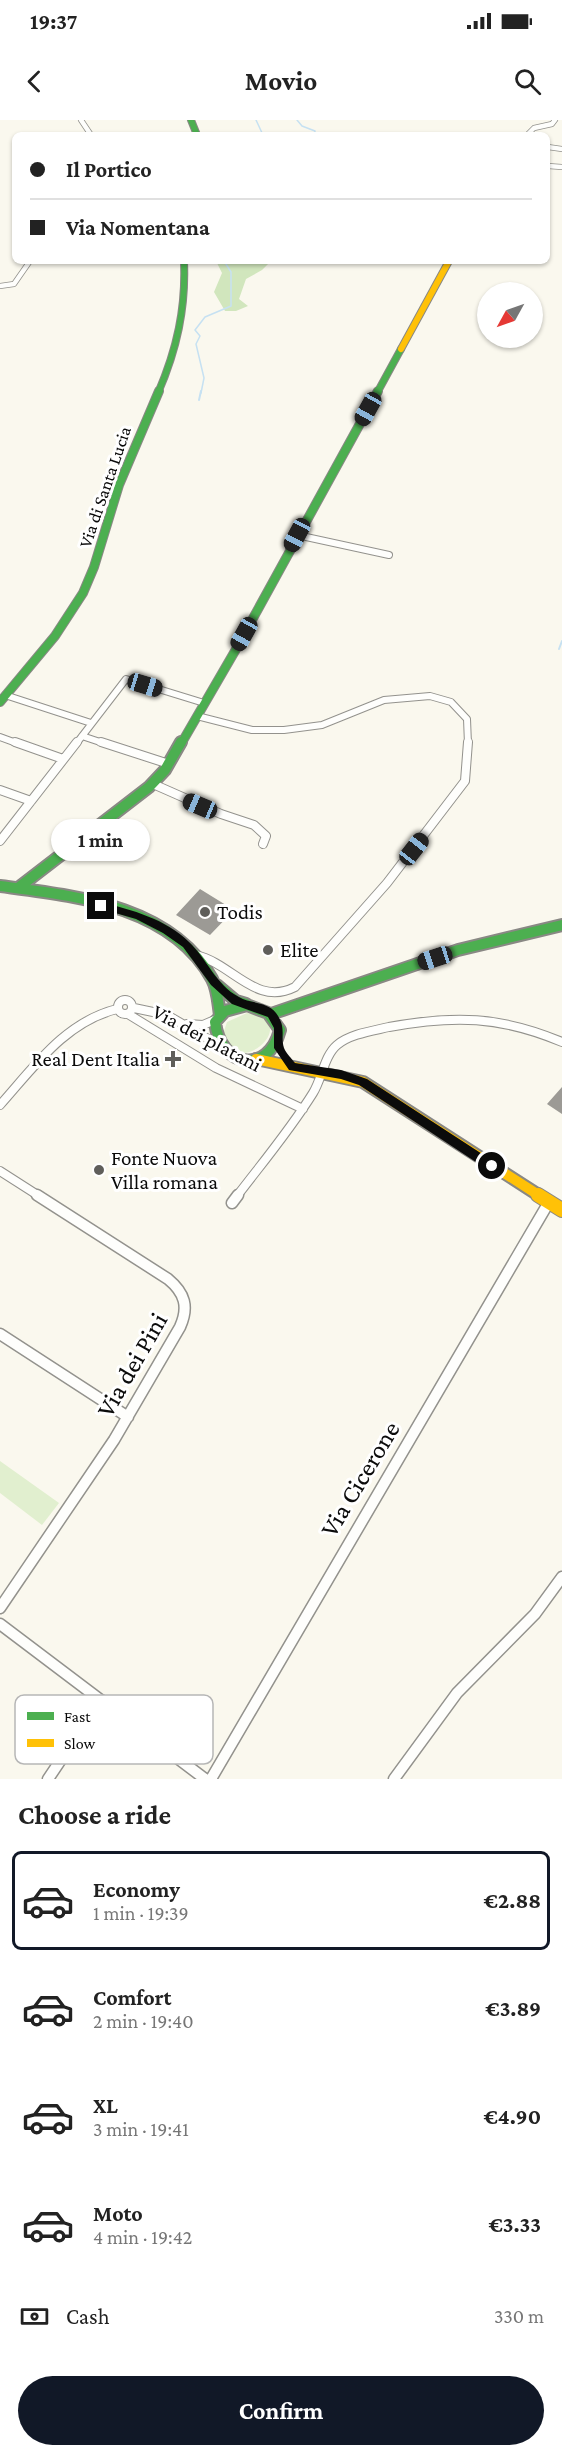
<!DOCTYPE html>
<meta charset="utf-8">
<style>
body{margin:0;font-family:"Crimson Pro",serif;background:#f2f2f2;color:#222;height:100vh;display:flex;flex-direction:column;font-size:22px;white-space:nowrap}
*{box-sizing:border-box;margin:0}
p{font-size:20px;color:#767676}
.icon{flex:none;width:33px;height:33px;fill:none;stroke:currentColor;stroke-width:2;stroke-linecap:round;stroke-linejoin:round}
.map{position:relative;height:1659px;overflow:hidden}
.details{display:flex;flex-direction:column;background:#fff;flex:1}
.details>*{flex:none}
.guide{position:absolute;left:12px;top:12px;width:538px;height:132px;border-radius:9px;box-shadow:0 2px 4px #0004;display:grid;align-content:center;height:132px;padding:0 18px;background:#fff}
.needle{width:39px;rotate:230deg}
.controls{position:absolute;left:477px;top:162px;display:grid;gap:12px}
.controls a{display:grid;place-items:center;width:66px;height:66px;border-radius:50%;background:#fff;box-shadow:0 2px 4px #0004;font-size:30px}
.end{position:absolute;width:27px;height:27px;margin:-14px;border:8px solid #0b0b0b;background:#fff;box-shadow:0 0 0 3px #fff}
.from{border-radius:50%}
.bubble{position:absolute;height:42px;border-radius:21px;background:#fff;box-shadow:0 2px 4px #0004;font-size:20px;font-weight:700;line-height:42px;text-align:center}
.car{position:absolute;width:18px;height:36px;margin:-18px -9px;border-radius:8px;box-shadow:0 0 4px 2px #0007;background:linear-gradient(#222 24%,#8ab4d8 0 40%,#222 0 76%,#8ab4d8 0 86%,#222 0)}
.guide b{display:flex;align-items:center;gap:21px;height:57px;font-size:22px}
.guide b+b{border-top:2px solid #e0e0e0}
.guide i{width:15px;height:15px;background:#222}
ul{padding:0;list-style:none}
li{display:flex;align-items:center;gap:18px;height:99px;margin:0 12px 9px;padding:0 6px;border:3px solid transparent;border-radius:9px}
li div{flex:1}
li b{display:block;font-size:22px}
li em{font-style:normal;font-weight:700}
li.current{border-color:#111827}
li>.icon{width:54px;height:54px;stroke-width:1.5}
h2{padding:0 18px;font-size:27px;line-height:72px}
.pay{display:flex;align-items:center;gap:15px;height:66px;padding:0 18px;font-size:22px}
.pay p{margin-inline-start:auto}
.action{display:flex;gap:12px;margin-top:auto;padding:12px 18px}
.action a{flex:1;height:69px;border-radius:36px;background:#111827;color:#fff;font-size:24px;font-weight:700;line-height:69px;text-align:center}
.status{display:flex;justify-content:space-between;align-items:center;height:42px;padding:0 30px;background:#fff;direction:ltr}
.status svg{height:16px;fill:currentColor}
header{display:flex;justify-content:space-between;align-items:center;height:78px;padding:0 18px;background:#fff;font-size:27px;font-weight:700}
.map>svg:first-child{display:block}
</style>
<div class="status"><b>19:37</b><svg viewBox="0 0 49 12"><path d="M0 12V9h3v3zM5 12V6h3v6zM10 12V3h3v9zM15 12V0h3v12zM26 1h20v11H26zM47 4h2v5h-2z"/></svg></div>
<header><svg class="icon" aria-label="back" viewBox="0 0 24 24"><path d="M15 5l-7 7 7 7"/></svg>Movio<svg class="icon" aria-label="search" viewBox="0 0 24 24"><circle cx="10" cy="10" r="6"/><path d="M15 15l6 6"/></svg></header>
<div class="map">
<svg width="562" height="1659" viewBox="0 0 562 1659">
<rect width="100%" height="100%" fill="#faf8ee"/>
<!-- green -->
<path fill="#e1efcf" d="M247 893C306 900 235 964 223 914L227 902Z
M0 1341 59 1383 42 1405 0 1373Z"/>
<!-- forest -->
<path fill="#d1e6bd" d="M216 141H271L262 150 246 159 239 179 248 186 236 191H225L214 172 222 153Z"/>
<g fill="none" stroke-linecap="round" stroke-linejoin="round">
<!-- stream-far1 -->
<path stroke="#c6e1f2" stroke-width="1.5" d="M256 0 263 15
M297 0 302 6 315 11 314 15
M201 273 204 258 196 224 200 216 195 210 205 197 231 186V152L224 141"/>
<!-- stream -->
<path stroke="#c6e1f2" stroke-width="2" d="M199 280 201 271
M559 529 562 521"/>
</g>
<!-- building -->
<path fill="#9c9a95" d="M200 769 234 790 210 815 176 795Z
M562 967V994L547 984Z"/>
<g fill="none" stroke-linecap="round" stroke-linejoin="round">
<!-- street-far3 casing -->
<g stroke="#93928d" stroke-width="6">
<path id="street-far3" d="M81 0 91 15
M527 15 534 8 552 4 555 0
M548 27 562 29
M548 46 562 47
M0 166 14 164 30 141"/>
</g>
<!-- street-far2 casing -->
<g stroke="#93928d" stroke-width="8">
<path id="street-far2" d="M297 415 389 435
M5 575 91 603
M197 596 252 610H284L322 605 384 580 430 576 451 582 467 599 468 624
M82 616 106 624
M0 617 19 624
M76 624 126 559 204 583"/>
</g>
<!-- street-far1 casing -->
<g stroke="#93928d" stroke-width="10">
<path id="street-far1" d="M15 622 63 639
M101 622 169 644
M153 664 221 694 254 705 266 716 263 724
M0 670 31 681
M0 721 77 622
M196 835C233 844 256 887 295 867L387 763 465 661 468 622
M118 887a7 7 0 1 1 14 0a7 7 0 1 1-14 0Z
M134 888 167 895 215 923
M128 894 216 948 303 989
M187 904 203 905 217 899
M0 985C34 947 65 902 117 889
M0 1051 39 1076
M237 1076C263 1042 290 1010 313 973 322 959 324 936 337 925 350 914 372 911 389 907 454 895 500 896 562 922"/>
</g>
<!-- street casing -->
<g stroke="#93928d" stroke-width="13">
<path id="street" d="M232 1083 238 1075
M0 1214 128 1297
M0 1488 114 1320 180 1207C189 1187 185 1173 168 1159L37 1075
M0 1504 205 1659
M48 1659 101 1580
M211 1659 549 1082
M394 1659 457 1573 535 1494 562 1457"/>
</g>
<!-- fast-far2 casing -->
<g stroke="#898884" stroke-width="8">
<path id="fast-far2" d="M191 0 197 15
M158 273C177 229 186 188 184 141
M377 273 401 229"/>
</g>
<!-- fast-far1 casing -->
<g stroke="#898884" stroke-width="10">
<path id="fast-far1" d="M0 582 55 516 83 473 94 447 119 365 159 271
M181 624 235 531 378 271"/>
</g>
<!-- fast casing -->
<g stroke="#898884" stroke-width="14">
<path id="fast" d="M0 766C75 776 171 785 212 859 218 870 218 883 220 895
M18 768 149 667 165 650 181 622
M217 865 236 881 246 884
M247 885 268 893 280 910C268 956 220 947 215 902L225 891Z
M271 894 458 830 562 805"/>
</g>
<!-- slow-far2 casing -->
<g stroke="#898884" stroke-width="8">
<path id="slow-far2" d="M401 229 449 141"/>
</g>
<!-- slow-far1 casing -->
<g stroke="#898884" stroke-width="14">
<path id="slow-far1" d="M256 939 363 962 540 1076"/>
</g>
<!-- slow casing -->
<g stroke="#898884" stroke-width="16">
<path id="slow" d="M538 1075 562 1090"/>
</g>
<!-- street-far3 -->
<use href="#street-far3" stroke="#fefefc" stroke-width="4.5"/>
<!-- street-far2 -->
<use href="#street-far2" stroke="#fefefc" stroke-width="6"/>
<!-- street-far1 -->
<use href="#street-far1" stroke="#fefefc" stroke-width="8"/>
<!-- street -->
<use href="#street" stroke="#fefefc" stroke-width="10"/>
<!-- fast-far2 -->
<use href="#fast-far2" stroke="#4caf50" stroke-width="6"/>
<!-- fast-far1 -->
<use href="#fast-far1" stroke="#4caf50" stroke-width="8"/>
<!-- fast -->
<use href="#fast" stroke="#4caf50" stroke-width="10"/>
<!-- slow-far2 -->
<use href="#slow-far2" stroke="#ffc107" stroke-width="6"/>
<!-- slow-far1 -->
<use href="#slow-far1" stroke="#ffc107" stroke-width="10"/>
<!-- slow -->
<use href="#slow" stroke="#ffc107" stroke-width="14"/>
</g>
<!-- route -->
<path fill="#0b0b0b" d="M101 782C132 790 166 799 189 822 207 839 216 865 239 877 250 884 267 881 276 893 287 908 280 915 284 928 286 933 292 939 295 943L341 950 367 959 496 1043V1050H488L359 965 341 959 289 950 274 928V908L268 897 232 884 211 865 183 827 163 813 136 799 98 788 97 786Z"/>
<!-- markers -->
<g fill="#5f5e5a" stroke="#fff" stroke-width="2">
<circle cx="205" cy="792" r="6"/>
<circle cx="268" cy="830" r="6"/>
<path d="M170 930h6v6h6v6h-6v6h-6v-6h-6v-6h6z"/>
<circle cx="99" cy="1050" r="6"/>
</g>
<g text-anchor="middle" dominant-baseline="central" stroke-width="6" stroke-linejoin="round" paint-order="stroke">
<!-- far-street labels -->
<g font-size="18" fill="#0b0b0b" stroke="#fff">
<text transform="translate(105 367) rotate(-71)">Via di Santa Lucia</text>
</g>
<!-- poi labels -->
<g font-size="21" fill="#0b0b0b" stroke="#fff" text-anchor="start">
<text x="217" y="792">Todis</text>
<text x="280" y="830">Elite</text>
<text x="160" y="939" text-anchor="end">Real Dent Italia</text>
<text x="111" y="1038">Fonte Nuova<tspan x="111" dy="24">Villa romana</tspan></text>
</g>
<!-- street labels -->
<g font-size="21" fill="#0b0b0b" stroke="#fff">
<text transform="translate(207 918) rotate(28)">Via dei platani</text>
</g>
<!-- near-street labels -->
<g font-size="26" fill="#0b0b0b" stroke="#fff">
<text transform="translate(132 1245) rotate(-60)">Via dei Pini</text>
<text transform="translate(360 1359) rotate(-59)">Via Cicerone</text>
</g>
</g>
<!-- legend -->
<rect x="15" y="1575" width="198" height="69" rx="9" fill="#fff" stroke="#b6b6b6" stroke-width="1.5"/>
<rect x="27" y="1592" width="27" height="8" fill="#4caf50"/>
<rect x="27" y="1619" width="27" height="8" fill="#ffc107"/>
<g font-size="16" fill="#0b0b0b">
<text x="64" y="1602">Fast</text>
<text x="64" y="1629">Slow</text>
</g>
</svg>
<div class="controls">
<a><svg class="needle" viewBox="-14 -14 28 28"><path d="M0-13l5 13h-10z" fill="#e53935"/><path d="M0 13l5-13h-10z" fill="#767676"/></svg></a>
</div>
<i class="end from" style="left:492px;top:1046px"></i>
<i class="end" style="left:101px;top:786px"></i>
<div class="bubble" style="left:51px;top:699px;width:99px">1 min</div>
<i class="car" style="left:368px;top:289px;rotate:209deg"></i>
<i class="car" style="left:297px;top:415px;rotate:208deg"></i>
<i class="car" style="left:244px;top:514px;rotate:209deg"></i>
<i class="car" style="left:145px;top:565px;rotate:107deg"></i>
<i class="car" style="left:200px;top:686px;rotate:293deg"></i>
<i class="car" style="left:414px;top:729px;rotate:38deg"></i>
<i class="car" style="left:435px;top:838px;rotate:252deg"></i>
<div class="guide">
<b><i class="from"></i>Il Portico</b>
<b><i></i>Via Nomentana</b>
</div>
</div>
<section class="details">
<h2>Choose a ride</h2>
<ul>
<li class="current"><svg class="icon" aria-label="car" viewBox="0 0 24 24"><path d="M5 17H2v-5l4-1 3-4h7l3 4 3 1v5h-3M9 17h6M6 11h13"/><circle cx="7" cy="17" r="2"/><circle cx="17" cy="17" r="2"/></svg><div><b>Economy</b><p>1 min · 19:39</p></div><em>€2.88</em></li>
<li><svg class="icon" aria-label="car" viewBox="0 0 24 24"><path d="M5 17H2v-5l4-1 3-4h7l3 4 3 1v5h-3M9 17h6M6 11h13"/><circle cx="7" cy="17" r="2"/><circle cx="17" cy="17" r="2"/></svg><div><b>Comfort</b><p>2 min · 19:40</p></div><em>€3.89</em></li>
<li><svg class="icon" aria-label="car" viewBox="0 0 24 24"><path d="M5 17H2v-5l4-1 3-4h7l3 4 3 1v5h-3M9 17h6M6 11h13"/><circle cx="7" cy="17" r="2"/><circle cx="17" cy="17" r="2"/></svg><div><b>XL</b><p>3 min · 19:41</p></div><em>€4.90</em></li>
<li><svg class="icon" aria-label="car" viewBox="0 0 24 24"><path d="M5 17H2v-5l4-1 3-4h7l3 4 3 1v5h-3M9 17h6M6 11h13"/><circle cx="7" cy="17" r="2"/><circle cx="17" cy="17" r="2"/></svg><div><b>Moto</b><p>4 min · 19:42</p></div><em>€3.33</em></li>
</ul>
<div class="pay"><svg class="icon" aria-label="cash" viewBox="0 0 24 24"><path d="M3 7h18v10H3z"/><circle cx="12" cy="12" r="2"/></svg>Cash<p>330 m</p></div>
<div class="action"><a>Confirm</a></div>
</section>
